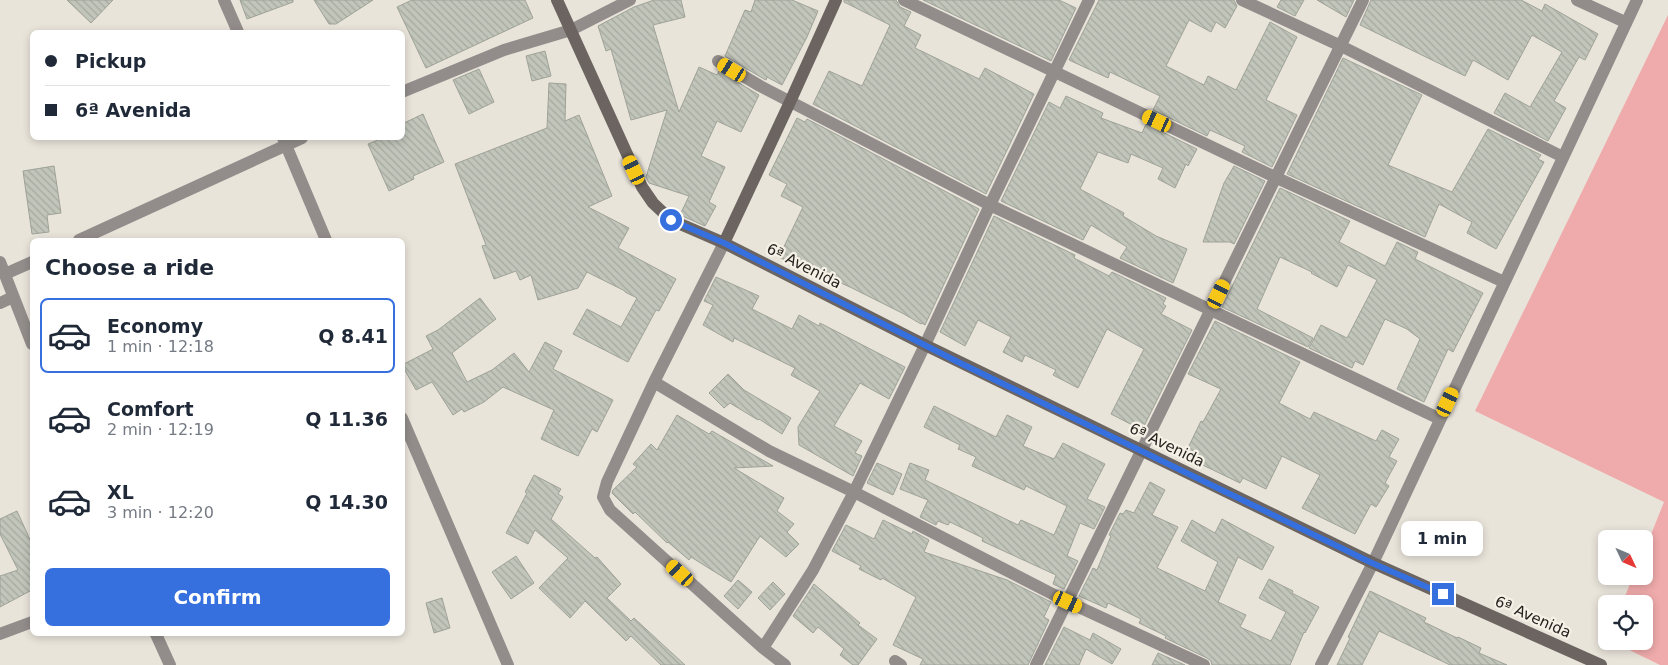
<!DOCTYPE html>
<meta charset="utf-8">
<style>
body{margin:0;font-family:"DejaVu Sans",sans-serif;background:#f6f6f7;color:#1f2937;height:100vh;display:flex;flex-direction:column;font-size:19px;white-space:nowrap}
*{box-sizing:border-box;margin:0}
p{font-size:16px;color:#747a83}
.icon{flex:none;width:28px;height:28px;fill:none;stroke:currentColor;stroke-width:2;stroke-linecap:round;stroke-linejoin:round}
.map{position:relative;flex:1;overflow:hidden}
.details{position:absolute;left:30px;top:238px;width:375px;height:398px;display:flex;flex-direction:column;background:#fff;border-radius:8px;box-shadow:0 2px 8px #0003}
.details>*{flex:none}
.top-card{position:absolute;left:30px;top:30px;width:375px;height:110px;border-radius:8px;box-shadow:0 2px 8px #0003;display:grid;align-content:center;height:110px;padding:0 15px;background:#fff}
.needle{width:32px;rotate:134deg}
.tools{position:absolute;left:1598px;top:530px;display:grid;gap:10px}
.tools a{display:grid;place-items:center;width:55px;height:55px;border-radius:8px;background:#fff;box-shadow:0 2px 8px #0003;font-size:25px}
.end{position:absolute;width:22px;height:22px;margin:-11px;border:6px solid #366fde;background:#fff;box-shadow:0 0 0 2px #fff}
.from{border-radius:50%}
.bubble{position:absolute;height:35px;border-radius:8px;background:#fff;box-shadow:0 2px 8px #0003;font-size:16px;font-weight:600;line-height:35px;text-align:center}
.car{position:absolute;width:15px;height:30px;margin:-15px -8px;border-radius:6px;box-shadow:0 0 4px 1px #0007;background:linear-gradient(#f5c518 24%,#345 0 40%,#f5c518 0 76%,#345 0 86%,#f5c518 0)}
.top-card b{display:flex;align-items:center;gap:18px;height:48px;font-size:19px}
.top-card b+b{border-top:1px solid #e0e1e3}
.top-card i{width:12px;height:12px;background:#1f2937}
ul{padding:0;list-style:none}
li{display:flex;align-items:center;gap:15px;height:75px;margin:0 10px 8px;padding:0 5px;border:2px solid transparent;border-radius:8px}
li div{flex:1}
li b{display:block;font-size:19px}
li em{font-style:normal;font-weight:600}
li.selected{border-color:#366fde}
li>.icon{width:45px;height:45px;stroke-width:1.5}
h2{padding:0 15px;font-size:22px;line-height:60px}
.cta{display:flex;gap:10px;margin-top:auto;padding:10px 15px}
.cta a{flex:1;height:58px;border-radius:8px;background:#366fde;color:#fff;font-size:20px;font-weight:600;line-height:58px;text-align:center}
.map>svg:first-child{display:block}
</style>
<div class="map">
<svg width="1668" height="665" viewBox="0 0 1668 665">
<defs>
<pattern id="building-back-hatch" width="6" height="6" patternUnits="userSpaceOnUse" patternTransform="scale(1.25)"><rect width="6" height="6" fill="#c1c5ba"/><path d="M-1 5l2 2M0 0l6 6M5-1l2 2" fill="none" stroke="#a6a99f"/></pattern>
</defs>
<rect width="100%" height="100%" fill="#e9e4da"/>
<!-- green -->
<path fill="#efaaab" d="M1668 15V665H1660L1611 641H1644V604H1622L1633 576H1644V552L1664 502 1475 411Z"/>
<!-- building -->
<path fill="url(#building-back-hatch)" stroke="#9fa298" d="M67 0H113L91 23Z
M240 0H293V2L247 19Z
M314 0H373L336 24H329Z
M412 0H525L533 18 426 68 397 7Z
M654 0H681L685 17 653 25 679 112 699 67 717 75 719 71 759 95 741 132 717 121 701 156 725 167 709 202 716 206 705 226 680 215 689 196 649 183 646 177 667 110 631 120 611 49 606 51 598 26 634 7Z
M755 0H792L818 11 807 37 782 85 767 77 766 80 764 79 725 56 745 10 751 12Z
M844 0H896L900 7 911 12 904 26 921 35 915 48 979 79 985 68 1034 94 986 194 813 104 829 71 862 86 890 25 844 2Z
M923 0H1059L1076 8 1051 61Z
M1099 0H1234L1237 6 1225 28 1216 22 1211 32 1189 20 1166 66 1204 85 1208 76 1236 90 1270 22 1297 37 1266 100 1297 115 1272 167 1242 152 1245 146 1210 130 1207 136 1153 110 1160 96 1110 72 1108 78 1069 60Z
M1281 0H1304L1295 16 1277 7Z
M1317 0H1354L1346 17Z
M1371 0H1521L1542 11 1545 4 1598 34 1585 60 1579 57 1554 101 1566 108 1548 141 1494 113 1505 93 1530 107 1562 52 1532 35 1508 80 1473 60 1465 76 1360 25Z
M545 51 551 76 532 81 526 56Z
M1343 58 1422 95 1388 165 1452 192 1488 129 1541 155 1538 159 1544 162 1496 249 1467 233 1472 222 1439 204 1425 237 1287 174Z
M479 69 494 102 469 114 453 80Z
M549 83 566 84 565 121 579 115 612 196 588 207 629 228 618 248 676 279 659 311 656 310 628 362 573 334 587 309 621 327 637 298 625 292V291L587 272 578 288 538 300 531 275 520 280 516 271 494 279 482 246 486 245 455 164 547 128Z
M1066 96 1103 113 1101 118 1142 133 1146 124 1197 149 1188 166 1186 164 1175 188 1158 179 1163 168 1131 154 1128 163 1098 152 1080 189 1124 213 1123 216 1156 236 1187 249 1173 283 1120 258 1127 247 1091 225 1083 240 1001 201 1049 102 1060 108Z
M423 114 444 162 413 176 414 179 389 191 368 144 383 138H402V124Z
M797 118 805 122 807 119 979 209 925 325 922 323 921 324 904 314 852 288 804 266 803 269 779 257 803 207 781 196 787 184 769 175Z
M54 166 61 213 47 215 49 232 32 234 23 171Z
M1234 166 1265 181 1234 244 1230 242H1203L1224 183Z
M1280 188 1350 221 1339 242 1385 266 1397 242 1418 252 1415 259 1483 293 1453 352 1448 349 1424 402 1397 389 1420 339 1407 329 1385 319 1363 365 1355 361 1352 368 1309 348 1321 325 1347 338 1377 280 1348 265 1337 287 1311 273 1312 272 1280 257 1257 309 1313 338 1308 347 1222 307Z
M994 216 1075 255 1074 258 1109 276 1112 272 1166 298 1163 304 1166 306 1161 314 1192 330 1142 430 1111 414 1144 349 1107 329 1078 388 1053 375 1056 370 1025 355 1022 362 1003 352 1011 337 978 320 965 346 940 332Z
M716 277 759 296 752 309 792 329 799 315 819 326 820 323 905 367 889 399 860 383 834 426 862 441 855 453 862 456 853 476 799 445 798 427 820 391 791 375 795 368 734 338 733 342 703 325 713 305 704 301Z
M480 298 496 319 452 353 467 382 492 370 514 353 529 372 545 342 562 351 553 369 613 400 597 432 592 429 578 456 541 439 554 410 503 387 484 402 464 412 462 409 453 415 432 382 416 390 402 365 433 349 426 336 438 330Z
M1215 321 1300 362 1279 403 1310 419 1314 412 1376 441 1382 430 1399 439 1389 457 1397 461 1385 483 1389 486 1376 507 1371 504 1355 534 1302 508 1320 475 1282 456 1266 489 1243 478 1240 483 1184 456 1201 421 1203 422 1221 389 1188 374Z
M728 374 744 390 791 418 782 434 759 419 758 420 730 403 724 408 709 393Z
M934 406 996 437 1007 415 1032 427 1023 446 1054 459 1063 443 1105 464 1087 499 1105 507 1094 529 1080 523 1067 556 1078 561 1064 589 1053 584 1056 575 982 541 983 538 950 522 948 525 938 521 936 525 920 517 928 500 900 489 910 463 929 470 925 480 1018 525 1021 520 1054 535 1067 506 1026 486 1024 490 972 466 976 457 958 449 960 445 924 427Z
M677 415 709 434 712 431 773 466 734 468 784 498 777 511 794 524 787 532 799 544 786 557 760 536 731 582 691 557 689 560 668 542 667 543 635 512 633 514 612 493 613 490 637 467 633 464 651 444 657 450Z
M877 463 902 474 893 495 867 483Z
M534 475 561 489 558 494 563 497 551 519 595 558 597 557 621 584 607 598 631 621 634 618 685 665H661L631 636 626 641 585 601 570 618 539 588 568 558 535 530 528 544 506 533 527 493 525 492Z
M1150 482 1165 490 1152 515 1178 527 1157 568 1205 591 1218 562 1181 541 1192 520 1215 533 1222 519 1274 547 1262 570 1238 557 1218 602 1246 615 1240 627 1271 641 1286 612 1259 598 1269 579 1293 591 1292 593 1319 607 1305 633 1304 632 1290 665H1212L1211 661 1207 658 1165 638 1166 636 1139 623 1141 619 1108 603 1106 608 1079 596 1093 568 1097 570 1111 536 1109 535 1120 513 1123 514 1126 510 1134 513Z
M17 511 32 544V597L30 591 0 607V576L18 570 0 534V519Z
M883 520 912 534 913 531 929 540 924 552 1007 580 1051 602 1044 617 1049 620 1028 665H920L923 659 893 645 916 597 882 578 881 580 859 569 861 566 832 551 846 525 874 539Z
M516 556 534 583 511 599 492 572Z
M738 580 752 592 738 609 724 596Z
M773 582 785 594 770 610 758 598Z
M814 584 860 623 858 625 877 639 858 665H853L840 655 844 649 818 627 813 633 793 616Z
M1370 591 1426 618 1424 622 1457 638 1458 637 1481 648 1479 653 1507 665H1450L1379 631 1362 665H1337L1350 638 1348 637Z
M442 598 450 628 434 633 426 603Z
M1064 627 1090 640 1093 633 1121 649 1112 664 1086 649 1079 665H1045Z
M1158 653 1185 665H1152Z"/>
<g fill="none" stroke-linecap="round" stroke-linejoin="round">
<!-- street -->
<path stroke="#928d8b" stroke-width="12" d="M224 0 238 32
M904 0 1277 178 1504 282
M1242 0 1341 46 1563 157
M1577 0 1625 22
M718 61 760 86 990 205 1440 419
M402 92 504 50 571 30 630 0
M283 138 326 240
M79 240 302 138
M724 243 654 382 607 482 603 497 610 510 763 648 785 665
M0 262 32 344
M5 274 32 262
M0 303 13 297
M654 382 769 451 854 492 1068 602 1204 665
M402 418 508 665
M155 632 170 665
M0 634 32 622
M763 648 813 570 854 492 925 345 990 205 1089 0
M895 661 901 665
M1036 665 1363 0
M1321 665 1373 563 1637 0"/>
<!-- secondary -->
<path stroke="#6b6461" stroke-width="12" d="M557 0 642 187 653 203 671 220 724 243 925 345 1373 563 1601 665
M724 243 790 102 836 0"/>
</g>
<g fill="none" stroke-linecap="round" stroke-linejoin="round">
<!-- route -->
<path stroke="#366fde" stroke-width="6" d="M671 220 724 243 958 362 1372 563 1443 594"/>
</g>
<g text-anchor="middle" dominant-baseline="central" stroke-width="4.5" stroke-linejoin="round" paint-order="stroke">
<!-- street labels -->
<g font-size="15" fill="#24221e" stroke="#f6f1e7">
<text transform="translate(804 266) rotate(27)">6ª Avenida</text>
<text transform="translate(1167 445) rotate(26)">6ª Avenida</text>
<text transform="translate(1533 617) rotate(24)">6ª Avenida</text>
</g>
</g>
</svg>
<div class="tools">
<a><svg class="needle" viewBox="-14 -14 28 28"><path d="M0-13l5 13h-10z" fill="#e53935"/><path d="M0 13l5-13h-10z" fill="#747a83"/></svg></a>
<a><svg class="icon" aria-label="locate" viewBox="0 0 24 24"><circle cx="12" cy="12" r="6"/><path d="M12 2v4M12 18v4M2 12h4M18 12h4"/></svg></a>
</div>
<i class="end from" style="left:671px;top:220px"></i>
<i class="end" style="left:1443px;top:594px"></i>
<div class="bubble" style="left:1401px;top:521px;width:82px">1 min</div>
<i class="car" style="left:732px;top:70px;rotate:301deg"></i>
<i class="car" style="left:1157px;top:121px;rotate:295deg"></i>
<i class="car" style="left:634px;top:170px;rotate:335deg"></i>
<i class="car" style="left:1219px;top:294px;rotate:26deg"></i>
<i class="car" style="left:1448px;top:402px;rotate:25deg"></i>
<i class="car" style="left:680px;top:573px;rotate:312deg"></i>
<i class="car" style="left:1068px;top:602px;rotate:115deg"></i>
<div class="top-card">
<b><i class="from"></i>Pickup</b>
<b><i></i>6ª Avenida</b>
</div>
<section class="details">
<h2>Choose a ride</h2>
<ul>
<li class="selected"><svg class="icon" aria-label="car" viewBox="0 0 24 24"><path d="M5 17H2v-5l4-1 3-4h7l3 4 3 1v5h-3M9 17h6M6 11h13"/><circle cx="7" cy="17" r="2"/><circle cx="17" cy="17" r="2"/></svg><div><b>Economy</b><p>1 min · 12:18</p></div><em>Q 8.41</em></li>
<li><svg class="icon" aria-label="car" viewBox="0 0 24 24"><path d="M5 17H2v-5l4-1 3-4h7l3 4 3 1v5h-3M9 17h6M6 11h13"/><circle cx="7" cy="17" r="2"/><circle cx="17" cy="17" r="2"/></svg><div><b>Comfort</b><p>2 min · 12:19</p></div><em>Q 11.36</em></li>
<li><svg class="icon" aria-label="car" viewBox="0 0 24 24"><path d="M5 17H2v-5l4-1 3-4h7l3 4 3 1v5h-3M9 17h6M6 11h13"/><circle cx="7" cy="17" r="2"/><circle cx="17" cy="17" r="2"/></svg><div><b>XL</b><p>3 min · 12:20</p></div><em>Q 14.30</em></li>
</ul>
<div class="cta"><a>Confirm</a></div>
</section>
</div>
